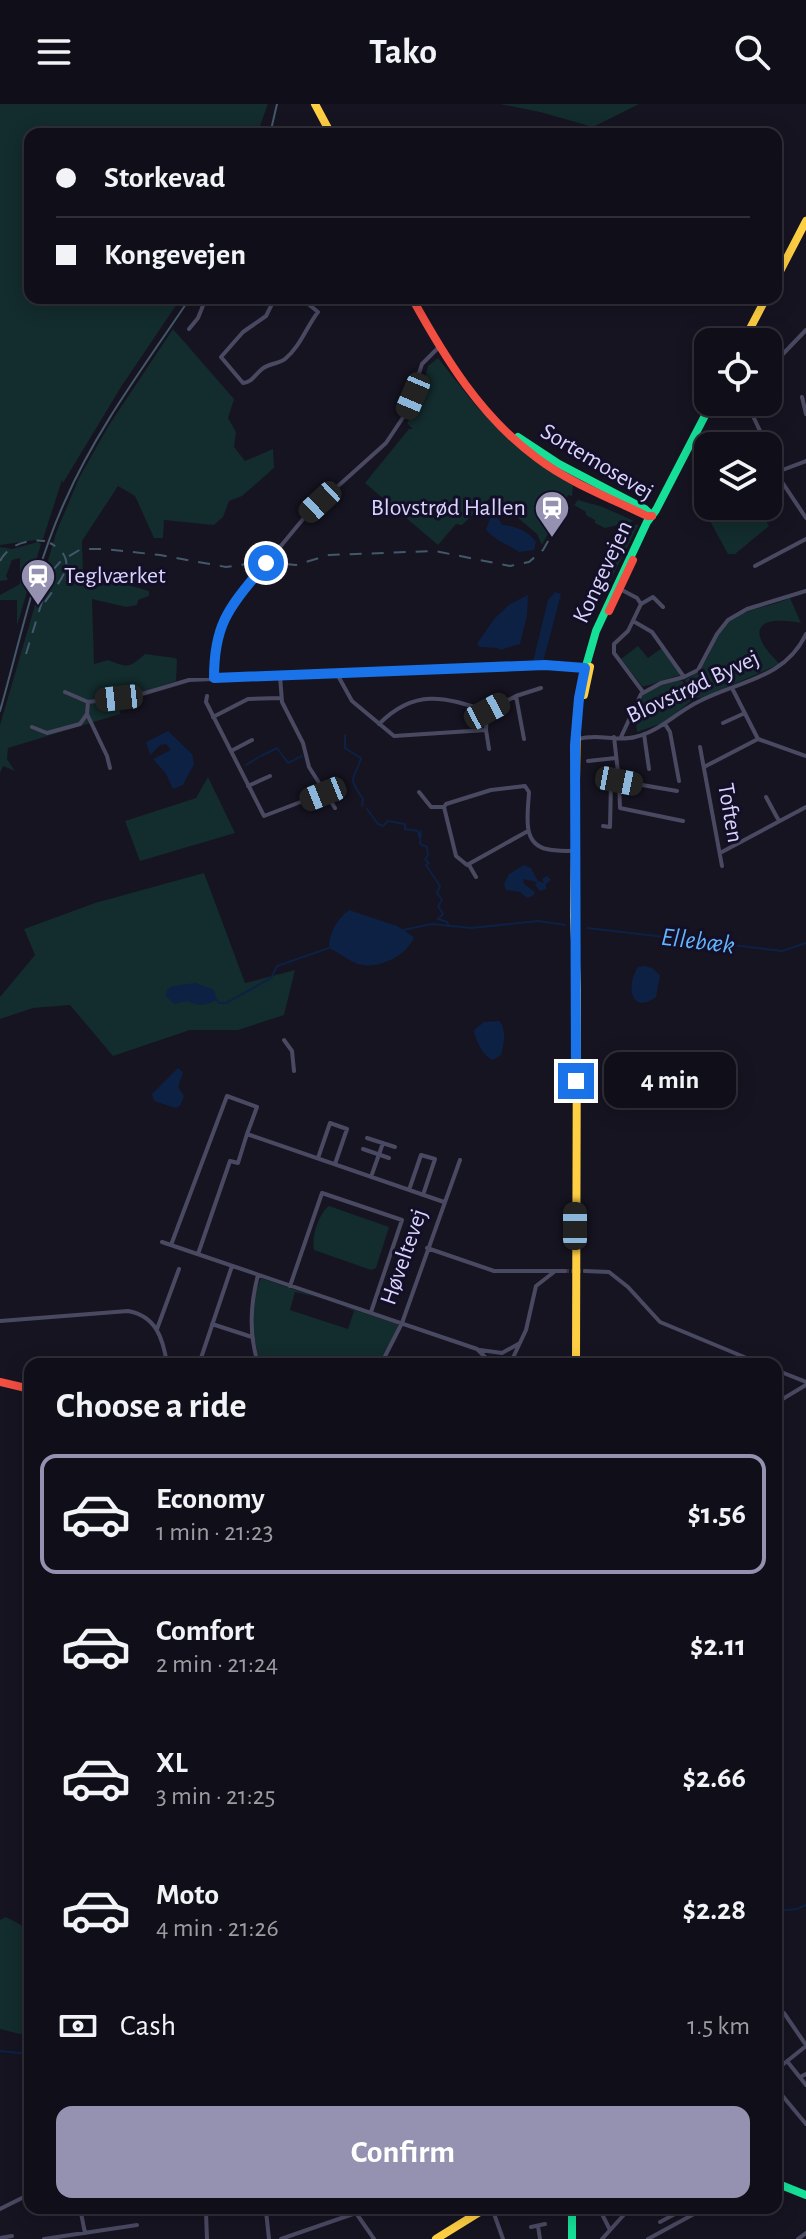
<!DOCTYPE html>
<meta charset="utf-8">
<style>
body{margin:0;font-family:"Alegreya Sans",sans-serif;background:#191822;color:#f1f3f6;height:100vh;display:flex;flex-direction:column;font-size:30px;white-space:nowrap}
*{box-sizing:border-box;margin:0}
p{font-size:26px;color:#9c9ca2}
.icon{flex:none;width:44px;height:44px;fill:none;stroke:currentColor;stroke-width:2;stroke-linecap:round;stroke-linejoin:round}
.map{position:relative;flex:1;overflow:hidden}
.side{position:absolute;left:24px;top:1254px;width:758px;height:856px;display:flex;flex-direction:column;background:#100f19;border-radius:16px;box-shadow:0 4px 20px #0003,0 0 0 2px #302f38}
.side>*{flex:none}
.top-card{position:absolute;left:24px;top:24px;width:758px;height:176px;border-radius:16px;box-shadow:0 4px 20px #0003,0 0 0 2px #302f38;display:grid;align-content:center;height:176px;padding:0 32px;background:#100f19}
.tools{position:absolute;left:694px;top:224px;display:grid;gap:16px}
.tools a{display:grid;place-items:center;width:88px;height:88px;border-radius:16px;background:#100f19;box-shadow:0 4px 20px #0003,0 0 0 2px #302f38;font-size:40px}
.end{position:absolute;width:36px;height:36px;margin:-18px;border:10px solid #1a73e8;background:#fff;box-shadow:0 0 0 4px #fff}
.from{border-radius:50%}
.bubble{position:absolute;height:56px;border-radius:16px;background:#100f19;box-shadow:0 4px 20px #0003,0 0 0 2px #302f38;font-size:26px;font-weight:600;line-height:56px;text-align:center}
.car{position:absolute;width:24px;height:48px;margin:-24px -12px;border-radius:10px;box-shadow:0 0 6px 2px #0007;background:linear-gradient(#222 24%,#8ab4d8 0 40%,#222 0 76%,#8ab4d8 0 86%,#222 0)}
.top-card b{display:flex;align-items:center;gap:28px;height:76px;font-size:30px}
.top-card b+b{border-top:2px solid #302f38}
.top-card i{width:20px;height:20px;background:#f1f3f6}
ul{padding:0;list-style:none}
li{display:flex;align-items:center;gap:24px;height:120px;margin:0 16px 12px;padding:0 16px;border:4px solid transparent;border-radius:16px}
li div{flex:1}
li b{display:block;font-size:30px}
li em{font-style:normal;font-weight:600}
li.active{border-color:#9591b1}
li>.icon{width:72px;height:72px;stroke-width:1.5}
h2{padding:0 32px;font-size:36px;line-height:96px}
.pay{display:flex;align-items:center;gap:20px;height:88px;padding:0 32px;font-size:30px}
.pay p{margin-inline-start:auto}
.primary-button{display:flex;gap:16px;margin-top:auto;padding:16px 32px}
.primary-button a{flex:1;height:92px;border-radius:16px;background:#9591b1;color:#fff;font-size:32px;font-weight:600;line-height:92px;text-align:center}
header{display:flex;justify-content:space-between;align-items:center;height:104px;padding:0 32px;background:#100f19;font-size:36px;font-weight:600}
.map>svg:first-child{display:block}
</style>
<header><svg class="icon" aria-label="menu" viewBox="0 0 24 24"><path d="M4 6h16M4 12h16M4 18h16"/></svg>Tako<svg class="icon" aria-label="search" viewBox="0 0 24 24"><circle cx="10" cy="10" r="6"/><path d="M15 15l6 6"/></svg></header>
<div class="map">
<svg width="806" height="2135" viewBox="0 0 806 2135">
<rect width="100%" height="100%" fill="#161421"/>
<!-- green -->
<path fill="#132c2d" d="M0 0H268L257 30H30V194H181L121 283 63 379 62 376 43 435 0 441Z
M500 0H639L593 23 540 8Z
M173 225 234 295 228 314 236 328 234 343 245 357 273 345 274 364 242 392 229 397 223 413 214 421 164 416 163 434H154L135 392 118 382 82 437 83 468 149 487V492L138 496 137 501 126 503 92 495 94 560 108 556C128 564 129 564 145 550L175 554 177 556 176 577 139 589 123 590 120 610 8 644 7 655 15 667 3 662 0 669V621L56 429 79 374 109 321Z
M438 254 477 303 522 345 573 381 572 392 568 391 542 441 537 430 492 392 462 421 456 420 438 441 365 379 409 325H413L407 319 417 301 428 262Z
M708 390V402H757L769 422 735 450H728L698 395Z
M578 396 603 403 634 417 605 424 595 419V416L586 411V408L574 401Z
M639 420 610 477 597 479 598 472 603 470 619 442 613 431 616 426Z
M38 438 41 440 17 522V496H0V491L20 480V454L12 456 6 472 8 476 0 477V443L12 445Z
M790 494 801 519C755 510 746 528 780 560L702 594 693 593 685 576C712 562 708 540 726 521 741 504 769 504 790 494Z
M638 542 648 554 662 544 681 571C670 573 649 583 642 582L621 555Z
M680 576 683 578 691 597 666 618 637 628C633 589 645 584 680 576Z
M208 673 235 729 140 757 125 717 196 694Z
M204 769 245 879 295 866 284 911 238 926H190L113 952 70 901 33 904 0 915V893L35 851 24 825 95 799Z
M329 1102 389 1123 376 1164 371 1166 314 1146C311 1133 319 1109 329 1102Z
M261 1174 316 1193 295 1188 290 1206 348 1225 354 1207 343 1202 397 1220 399 1223 378 1260H260C253 1232 248 1201 261 1174Z
M6 1813 21 1821 30 1832V1928L20 1930 0 1925V1816Z"/>
<!-- water -->
<path fill="#0d2144" d="M496 411 502 421C513 421 530 428 536 438L534 446 519 448C507 440 496 437 486 426L490 414Z
M555 488 561 490 543 558H533L548 496Z
M528 491 527 511 520 540 500 546 498 544 480 543 477 540 494 515 510 500Z
M168 627 192 650 194 660 183 681 173 685 166 670 153 655 171 646 166 640 160 641 150 651 146 638Z
M524 761 531 764 538 777 544 779 542 775 547 772 551 776 546 780V785L540 787 535 781 537 778 523 775 524 780 535 788 533 792 527 794 520 788 506 786 504 780 509 770Z
M349 806 397 822 414 833C407 852 378 866 358 860 349 857 338 848 329 844 329 829 337 815 349 806Z
M644 862 652 864 660 871 656 893C630 912 626 881 638 863Z
M196 879 214 886 217 896C207 901 198 903 188 897L174 900 166 892 167 886 173 882Z
M499 917C507 924 504 941 501 951L493 956C483 952 475 936 474 926L484 918Z
M178 964 183 968 178 983 184 992 180 1002 176 1004 154 997 152 990Z"/>
<g fill="none" stroke-linecap="round" stroke-linejoin="round">
<!-- stream -->
<path stroke="#0d2144" stroke-width="2" d="M345 631V644L361 654C354 678 346 670 363 695L362 702
M261 652 277 644 288 659 302 652
M246 661 259 653
M367 705 378 720 383 722 388 717 405 720V725L418 727 419 733 421 727 420 740 427 743 428 751 425 755 429 759 426 761 440 782 437 789 442 796 438 802 443 810 438 815 447 818 449 822
M588 824 782 847 806 839
M403 826 432 820 471 824 538 817 565 821
M217 896 219 899H226L271 874 277 862 329 844
M776 1807 797 1805 806 1801
M0 1947 30 1950"/>
<!-- street-tunnel -->
<path stroke="#333142" stroke-width="4" stroke-dasharray="4 2" stroke-linecap="butt" d="M565 1167H585"/>
<!-- street -->
<path stroke="#4a4962" stroke-width="4" d="M275 194 266 212 243 228 221 253 243 279C252 278 255 271 262 265 269 259 279 260 285 255 300 243 307 222 318 208L301 194
M750 224 767 238
M189 225 198 214 206 194
M768 239 782 251 806 226
M802 293 806 310
M729 298 753 312 767 342
M768 345 780 375 806 414
M777 368 806 357
M755 462 806 435
M620 485 637 494 641 500 628 527 614 540V549L643 588
M641 500 653 493 663 503
M633 517 652 528 684 573
M337 570 352 597 394 632 486 626
M280 572 282 598 303 639 309 663 335 704
M214 574V545L219 525 229 505 308 409 386 339 406 309 422 260 439 243
M732 584 758 635 806 652
M65 588 88 598
M207 592 206 598 264 712 324 689
M87 610 107 652 110 664
M213 613 248 595 280 594
M723 619 745 609
M379 620C415 584 444 593 487 607
M665 620 670 628 679 677
M32 623 47 629 80 620 87 610 88 598 135 592 189 576 545 561H572L587 564
M644 630 649 665
M614 633 619 677 620 704 683 717
M621 633 641 590 661 579 684 573 698 566 717 530 728 516 747 505 806 487
M524 635 516 592 541 584
M579 635C597 629 617 638 635 633 658 628 674 611 694 600 734 577 784 577 806 530
M700 643 722 762
M489 645 486 626 487 607 516 592
M231 647 252 636
M588 657 616 654
M704 663 758 635
M248 682 270 672
M419 688 431 703H444
M766 693 779 717
M603 722 610 723 611 678 619 677 677 687
M528 727 467 761 456 752 444 703 446 700 491 686 525 682 529 688C528 711 520 743 552 746 561 747 570 748 578 746
M720 749 806 703
M469 761 476 773
M284 936 292 947 294 967
M367 1034 395 1043
M363 1045 389 1054
M318 1054 330 1019 347 1025 335 1060
M371 1073 383 1039
M409 1086 421 1051 435 1055 423 1091
M162 1138 477 1245 492 1260
M171 1141 227 992 257 1003 247 1030 444 1098
M427 1144 494 1167H565
M198 1150 230 1057 238 1059 247 1030
M585 1167 609 1168 628 1183 660 1218 761 1260
M290 1182 322 1089 402 1116 371 1208
M0 1217 128 1207C156 1212 163 1234 167 1260
M212 1220 252 1233
M157 1225 179 1165
M480 1246 502 1249 520 1239
M199 1260 232 1162
M258 1260C249 1229 250 1202 258 1171
M381 1260 402 1219 460 1056
M510 1260 526 1226 536 1182 554 1168
M776 1266 806 1278
M776 1299 806 1281
M784 1909 806 1941
M787 1957 806 1981
M776 1966 806 1942
M800 1973 806 1970
M776 1984 806 2020
M80 2104 85 2129
M166 2104 206 2108 207 2135
M492 2104 503 2135
M0 2105 30 2090
M266 2107 269 2135
M255 2110 280 2104
M660 2118 686 2104
M538 2122 540 2135
M531 2123 545 2120
M610 2126 602 2110 610 2104
M0 2134 12 2132
M44 2135 137 2121
M281 2135 356 2109 374 2135
M602 2135 630 2104
M648 2135 705 2104
M798 2135 806 2129"/>
<!-- fast -->
<path stroke="#16e098" stroke-width="8" d="M518 333 559 360 645 405 652 412
M584 569 596 527 647 418 656 406 712 298
M776 2079 806 2091
M572 2104V2135"/>
<!-- slow -->
<path stroke="#ffcf43" stroke-width="8" d="M315 0 331 30
M776 175 806 117
M743 238 766 194
M584 591 590 563
M576 1260 577 886 574 812 577 609 584 569
M436 2135 486 2104"/>
<!-- jam -->
<path stroke="#f24e42" stroke-width="8" d="M412 194C445 254 481 313 537 354 570 379 610 394 647 412H652
M609 507 633 456
M0 1278 30 1285"/>
<!-- tram -->
<path stroke="#43596b" stroke-width="2" d="M270 30 277 0
M0 607C20 537 35 463 65 397 97 324 146 260 190 194"/>
<!-- rail -->
<path stroke="#43596b" stroke-width="2" stroke-dasharray="12 10" stroke-linecap="butt" d="M0 457C9 440 27 435 45 437
M45 498C58 478 83 457 50 439
M26 550 51 468 61 457 81 445H104L160 451 226 463 260 458 296 461 329 451 435 447 510 462 529 458 543 446 555 425 553 406"/>
</g>
<g fill="none" stroke-linecap="round" stroke-linejoin="round">
<!-- route -->
<path stroke="#1a73e8" stroke-width="10" d="M266 459C231 502 214 517 214 574L545 561 585 564 579 594 575 641 576 977"/>
</g>
<!-- icons -->
<defs>
<g id="station-pin" transform="scale(1.8)"><path d="M0 17L-7.5 6A9.5 9.5 0 1 1 7.5 6Z" fill="#9591b1" stroke="#130f26"/><path d="M-3-6H3Q5-6 5-4V2Q5 4 3 4L4.5 6H3L1.5 4h-3L-3 6H-4.5L-3 4Q-5 4-5 2V-4Q-5-6-3-6ZM-3.5-4v3h7v-3ZM-3.5 1v1.5H-2V1ZM2 1v1.5H3.5V1Z" fill="#fff"/></g>
</defs>
<g fill-rule="evenodd">
<use href="#station-pin" x="552" y="404"/>
<use href="#station-pin" x="38" y="472"/>
</g>
<g text-anchor="middle" dominant-baseline="central" stroke-width="6" stroke-linejoin="round" paint-order="stroke">
<!-- street labels -->
<g font-size="24" fill="#d9d4ff" stroke="#130f26">
<text transform="translate(597 358) rotate(31)">Sortemosevej</text>
<text transform="translate(603 468) rotate(-65)">Kongevejen</text>
<text transform="translate(693 583) rotate(-25)">Blovstrød Byvej</text>
<text transform="translate(730 709) rotate(80)">Toften</text>
<text transform="translate(404 1153) rotate(-71)">Høveltevej</text>
</g>
<!-- poi labels -->
<g font-size="24" fill="#d9d4ff" stroke="#130f26" text-anchor="end">
<text x="526" y="404">Blovstrød Hallen</text>
<text x="64" y="472" text-anchor="start">Teglværket</text>
</g>
<!-- water labels -->
<g font-size="26" font-style="italic" fill="#62b6ff" stroke="#130f26">
<text transform="translate(698 837) rotate(7)">Ellebæk</text>
</g>
</g>
</svg>
<div class="tools">
<a><svg class="icon" aria-label="locate" viewBox="0 0 24 24"><circle cx="12" cy="12" r="6"/><path d="M12 2v4M12 18v4M2 12h4M18 12h4"/></svg></a>
<a><svg class="icon" aria-label="layers" viewBox="0 0 24 24"><path d="M12 4l9 5-9 5-9-5zM3 14l9 5 9-5"/></svg></a>
</div>
<i class="end from" style="left:266px;top:459px"></i>
<i class="end" style="left:576px;top:977px"></i>
<div class="bubble" style="left:604px;top:948px;width:132px">4 min</div>
<i class="car" style="left:413px;top:292px;rotate:203deg"></i>
<i class="car" style="left:320px;top:398px;rotate:227deg"></i>
<i class="car" style="left:119px;top:594px;rotate:264deg"></i>
<i class="car" style="left:487px;top:607px;rotate:62deg"></i>
<i class="car" style="left:619px;top:677px;rotate:101deg"></i>
<i class="car" style="left:323px;top:690px;rotate:248deg"></i>
<i class="car" style="left:575px;top:1122px;rotate:0deg"></i>
<div class="top-card">
<b><i class="from"></i>Storkevad</b>
<b><i></i>Kongevejen</b>
</div>
<section class="side">
<h2>Choose a ride</h2>
<ul>
<li class="active"><svg class="icon" aria-label="car" viewBox="0 0 24 24"><path d="M5 17H2v-5l4-1 3-4h7l3 4 3 1v5h-3M9 17h6M6 11h13"/><circle cx="7" cy="17" r="2"/><circle cx="17" cy="17" r="2"/></svg><div><b>Economy</b><p>1 min · 21:23</p></div><em>$1.56</em></li>
<li><svg class="icon" aria-label="car" viewBox="0 0 24 24"><path d="M5 17H2v-5l4-1 3-4h7l3 4 3 1v5h-3M9 17h6M6 11h13"/><circle cx="7" cy="17" r="2"/><circle cx="17" cy="17" r="2"/></svg><div><b>Comfort</b><p>2 min · 21:24</p></div><em>$2.11</em></li>
<li><svg class="icon" aria-label="car" viewBox="0 0 24 24"><path d="M5 17H2v-5l4-1 3-4h7l3 4 3 1v5h-3M9 17h6M6 11h13"/><circle cx="7" cy="17" r="2"/><circle cx="17" cy="17" r="2"/></svg><div><b>XL</b><p>3 min · 21:25</p></div><em>$2.66</em></li>
<li><svg class="icon" aria-label="car" viewBox="0 0 24 24"><path d="M5 17H2v-5l4-1 3-4h7l3 4 3 1v5h-3M9 17h6M6 11h13"/><circle cx="7" cy="17" r="2"/><circle cx="17" cy="17" r="2"/></svg><div><b>Moto</b><p>4 min · 21:26</p></div><em>$2.28</em></li>
</ul>
<div class="pay"><svg class="icon" aria-label="cash" viewBox="0 0 24 24"><path d="M3 7h18v10H3z"/><circle cx="12" cy="12" r="2"/></svg>Cash<p>1.5 km</p></div>
<div class="primary-button"><a>Confirm</a></div>
</section>
</div>
